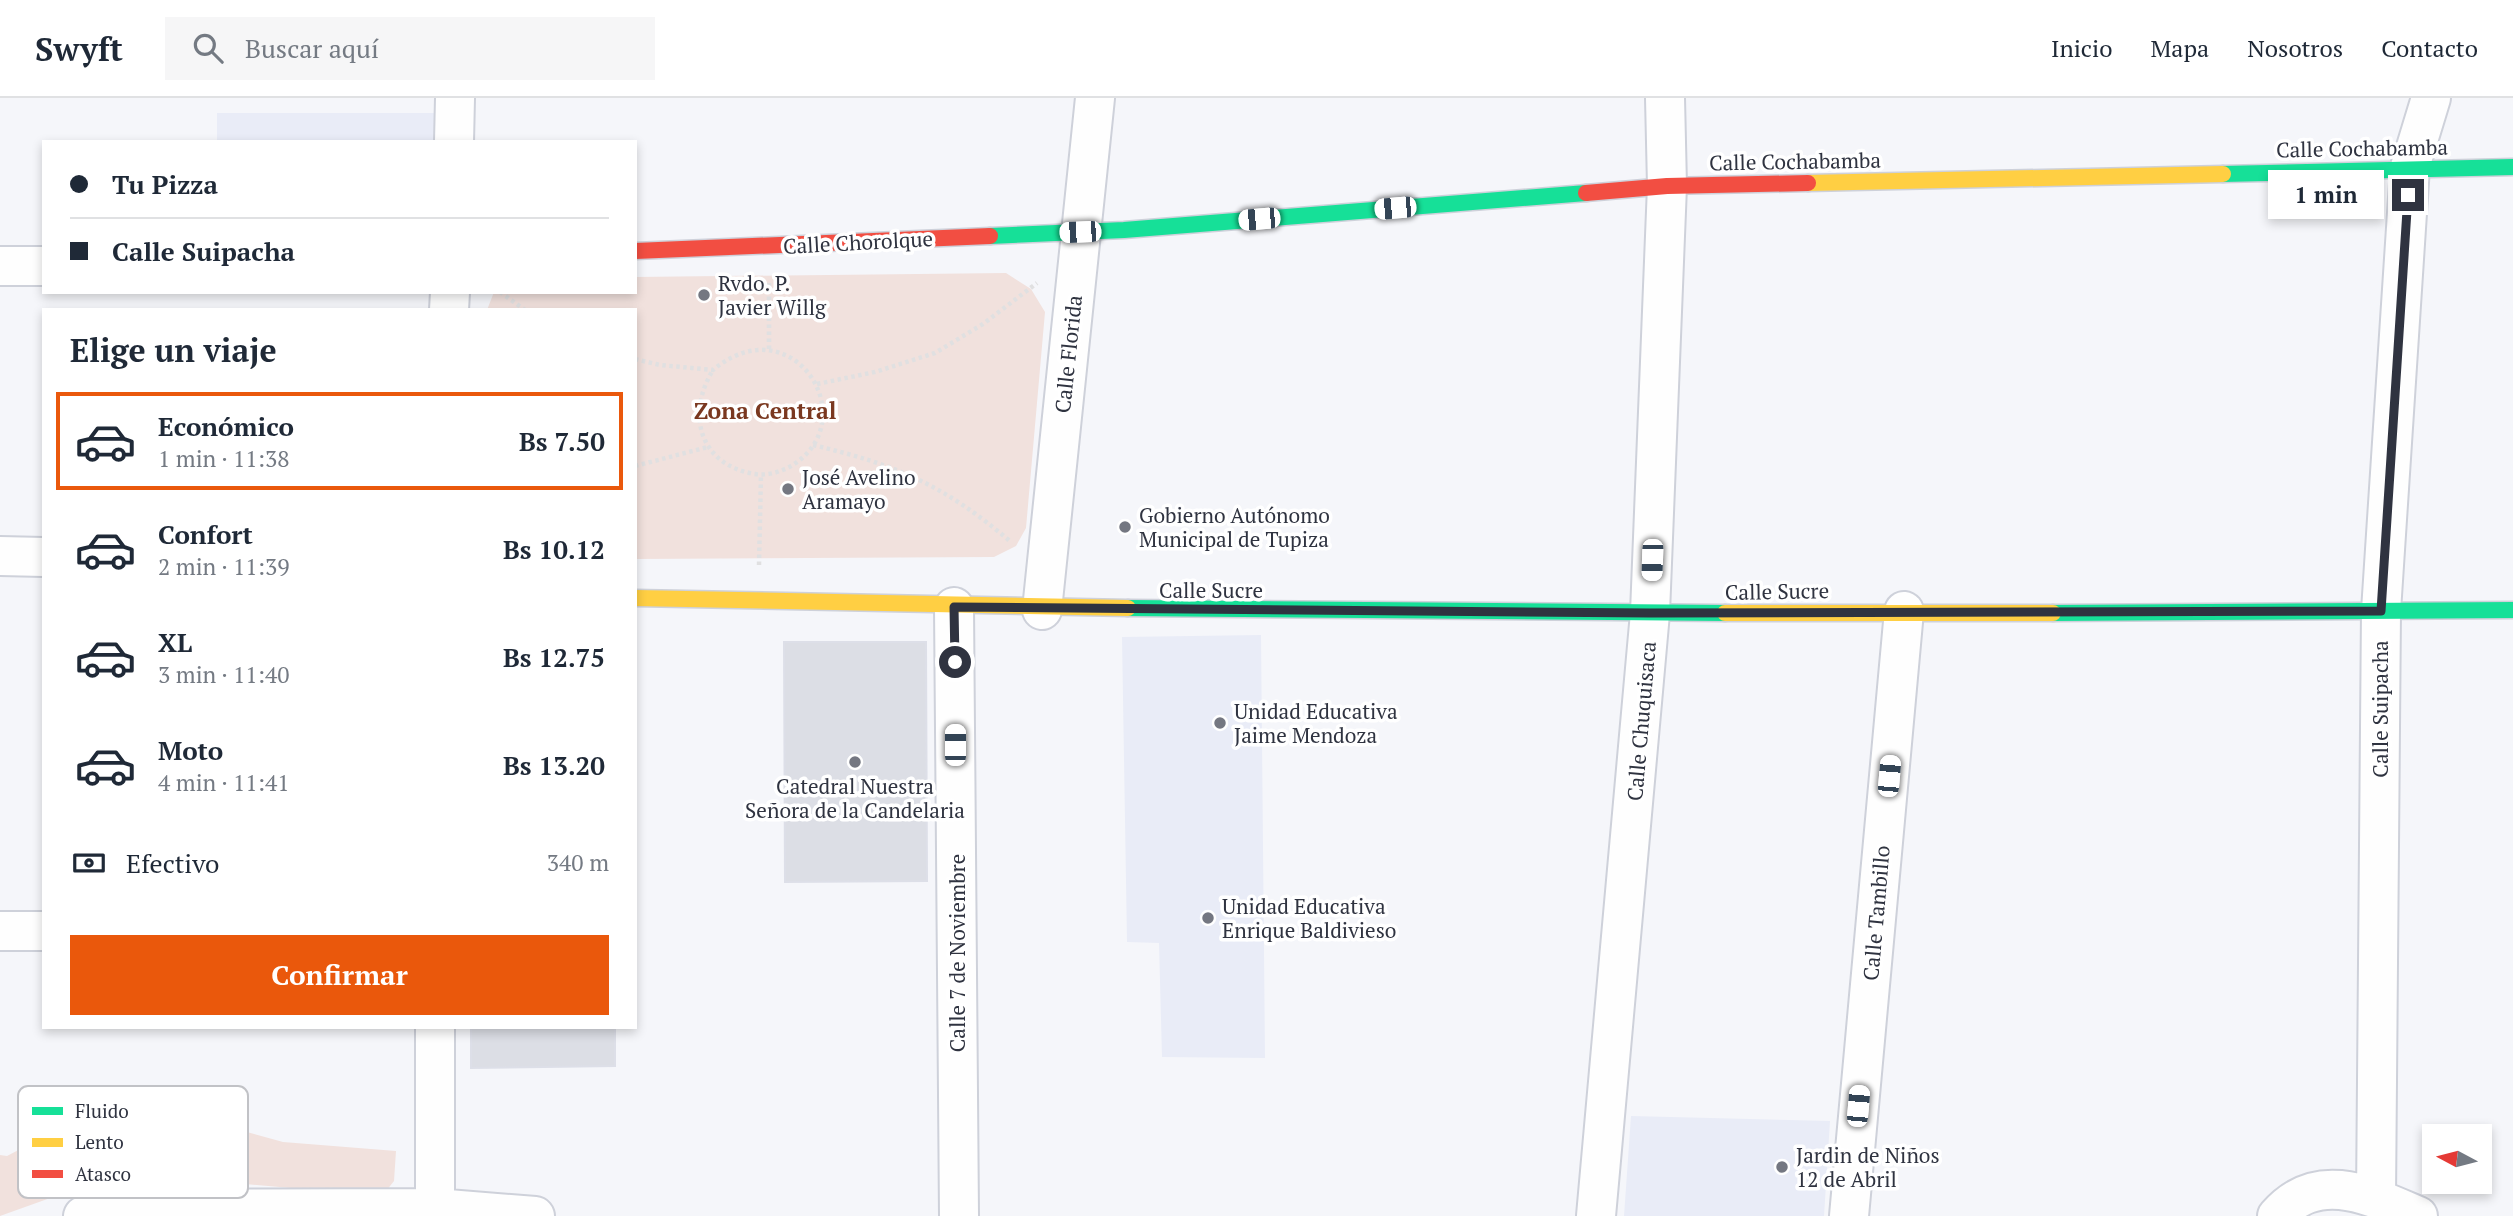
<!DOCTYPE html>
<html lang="es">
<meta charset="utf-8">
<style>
body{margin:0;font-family:"PT Serif",serif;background:#f6f6f7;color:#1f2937;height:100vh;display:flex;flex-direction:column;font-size:26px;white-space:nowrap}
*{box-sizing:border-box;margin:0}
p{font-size:23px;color:#747a83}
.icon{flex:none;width:38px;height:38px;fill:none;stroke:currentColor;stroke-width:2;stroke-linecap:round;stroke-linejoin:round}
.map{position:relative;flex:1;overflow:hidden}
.drawer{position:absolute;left:42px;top:210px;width:595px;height:721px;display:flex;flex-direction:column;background:#fff;border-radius:0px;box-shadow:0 4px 10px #0003}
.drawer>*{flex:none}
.hud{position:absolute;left:42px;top:42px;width:595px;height:154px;border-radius:0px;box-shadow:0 4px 10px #0003;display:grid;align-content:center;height:154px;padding:0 28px;background:#fff}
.needle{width:46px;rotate:277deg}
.tools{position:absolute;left:2422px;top:1026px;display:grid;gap:14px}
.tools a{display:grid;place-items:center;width:70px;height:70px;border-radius:0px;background:#fff;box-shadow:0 4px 10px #0003;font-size:35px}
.end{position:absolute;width:32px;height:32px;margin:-16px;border:9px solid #2f3340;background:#fff;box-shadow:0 0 0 4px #fff}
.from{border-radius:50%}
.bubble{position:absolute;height:49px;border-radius:0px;background:#fff;box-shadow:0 4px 10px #0003;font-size:23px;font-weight:600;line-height:49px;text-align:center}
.car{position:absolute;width:21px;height:42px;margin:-21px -10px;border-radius:9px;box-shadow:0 0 5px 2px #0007;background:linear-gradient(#fff 24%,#345 0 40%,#fff 0 76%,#345 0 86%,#fff 0)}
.hud b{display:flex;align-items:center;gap:24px;height:66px;font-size:26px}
.hud b+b{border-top:2px solid #e0e1e3}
.hud i{width:18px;height:18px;background:#1f2937}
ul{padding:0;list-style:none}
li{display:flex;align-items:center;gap:21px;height:98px;margin:0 14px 10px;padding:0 14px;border:4px solid transparent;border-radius:0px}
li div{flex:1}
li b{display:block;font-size:26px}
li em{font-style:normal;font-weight:600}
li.selected{border-color:#ea580c}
li>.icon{width:63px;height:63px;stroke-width:1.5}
h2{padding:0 28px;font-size:32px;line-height:84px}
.pay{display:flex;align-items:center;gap:18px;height:77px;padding:0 28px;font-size:26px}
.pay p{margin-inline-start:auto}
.cta{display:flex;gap:14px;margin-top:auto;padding:14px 28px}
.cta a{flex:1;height:80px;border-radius:0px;background:#ea580c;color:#fff;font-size:28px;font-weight:600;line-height:80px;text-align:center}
header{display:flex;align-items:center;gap:42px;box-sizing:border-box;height:98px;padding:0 35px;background:#fff;border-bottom:2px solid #e0e1e3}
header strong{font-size:33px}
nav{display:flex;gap:38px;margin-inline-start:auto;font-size:24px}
.search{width:490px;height:63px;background:#f6f6f7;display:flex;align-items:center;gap:18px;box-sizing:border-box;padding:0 24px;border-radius:0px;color:#747a83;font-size:26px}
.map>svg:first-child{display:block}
</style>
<header>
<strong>Swyft</strong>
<div class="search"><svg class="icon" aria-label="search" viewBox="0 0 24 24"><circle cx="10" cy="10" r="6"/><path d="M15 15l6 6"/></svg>Buscar aquí</div>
<nav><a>Inicio</a><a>Mapa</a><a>Nosotros</a><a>Contacto</a></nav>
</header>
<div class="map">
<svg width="2513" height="1118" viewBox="0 0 2513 1118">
<rect width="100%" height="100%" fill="#f5f6fa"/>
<!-- built -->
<path fill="#e9ecf7" d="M217 15H437L436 44H217Z
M1261 537 1265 960 1162 959 1159 845 1127 844 1122 539Z
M1631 1018 1830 1023 1824 1118H1624Z"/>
<!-- green -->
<path fill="#f1e1dd" d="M1006 175 1031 191 1045 214 1026 430 1016 448 994 459 635 461V212H487L494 194H635V179Z
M181 1016 283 1044 396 1053 394 1083 382 1098 120 1075 0 1118V1057L7 1058 68 1026Z"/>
<!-- building -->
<path fill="#dcdee5" stroke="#dddfe8" stroke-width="2" d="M784 544H926L927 783 785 784Z
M471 929H615V968L471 970Z"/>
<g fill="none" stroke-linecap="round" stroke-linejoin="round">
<!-- street casing -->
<g stroke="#ced1da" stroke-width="42">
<path id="street" d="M454 44 455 0
M0 168H44
M449 212 450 194
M0 458 44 459
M954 509 959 1118
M1042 512 1095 0
M0 833H44
M2376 1100 2381 513 2410 69 2431 0
M435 1110V929
M83 1118 126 1111 435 1110 535 1118
M1596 1118 1650 515 1667 88 1665 0
M1849 1118 1904 513
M2277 1118C2318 1071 2369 1097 2418 1118"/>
</g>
<!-- fast casing -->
<g stroke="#ced1da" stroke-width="19">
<path id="fast" d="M2223 76 2513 69
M990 138 1124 132 1586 95
M1128 510 1725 515
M2053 515 2513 512"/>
</g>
<!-- slow casing -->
<g stroke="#ced1da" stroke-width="19">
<path id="slow" d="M1808 85 2223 76
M635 500 1128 510
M1725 515H2053"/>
</g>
<!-- jam casing -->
<g stroke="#ced1da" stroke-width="19">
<path id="jam" d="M1586 95 1667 88 1808 85
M635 153 990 138"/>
</g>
<!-- path -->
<path stroke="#e0e0e1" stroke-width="4.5" stroke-dasharray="3.5 3.5" stroke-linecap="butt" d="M500 194 525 212
M769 251V185
M635 261 660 267 713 272C793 205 867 323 791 368 780 374 767 378 755 376 699 367 686 316 713 272
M817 286 875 274 935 255 983 226 1037 185
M813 347C897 367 944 387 1011 444
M635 368 708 349
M759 467 761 377"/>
<!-- street -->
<use href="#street" stroke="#fefefe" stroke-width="38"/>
<!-- fast -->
<use href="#fast" stroke="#16e098" stroke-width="16"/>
<!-- slow -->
<use href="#slow" stroke="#ffcf43" stroke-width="16"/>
<!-- jam -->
<use href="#jam" stroke="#f24e42" stroke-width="16"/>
</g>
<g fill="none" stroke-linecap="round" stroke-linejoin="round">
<!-- route -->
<path stroke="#2f3340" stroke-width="9" d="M955 564 954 509 1650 515 2381 513 2408 97"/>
</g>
<!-- markers -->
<g fill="#747781" stroke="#fff" stroke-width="2.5">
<circle cx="704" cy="197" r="7"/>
<circle cx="788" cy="391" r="7"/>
<circle cx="1125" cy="429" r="7"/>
<circle cx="1220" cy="625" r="7"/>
<circle cx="855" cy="664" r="7"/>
<circle cx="1208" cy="820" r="7"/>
<circle cx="1782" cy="1069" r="7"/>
</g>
<g text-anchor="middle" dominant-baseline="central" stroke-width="7" stroke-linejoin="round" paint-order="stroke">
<!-- street labels -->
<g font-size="21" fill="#2f3340" stroke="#fff">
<text transform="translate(2362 50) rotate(-1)">Calle Cochabamba</text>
<text transform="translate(1795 63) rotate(-1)">Calle Cochabamba</text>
<text transform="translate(858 144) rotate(-3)">Calle Chorolque</text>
<text transform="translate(1068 256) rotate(-84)">Calle Florida</text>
<text x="1211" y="492">Calle Sucre</text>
<text transform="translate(1777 493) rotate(-1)">Calle Sucre</text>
<text transform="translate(2380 611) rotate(-90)">Calle Suipacha</text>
<text transform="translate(1641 623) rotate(-85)">Calle Chuquisaca</text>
<text transform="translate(1876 815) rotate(-85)">Calle Tambillo</text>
<text transform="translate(957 855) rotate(-90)">Calle 7 de Noviembre</text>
</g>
<!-- poi labels -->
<g font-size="21" fill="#2f3340" stroke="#fff" text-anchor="start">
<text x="718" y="185">Rvdo. P.<tspan x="718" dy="24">Javier Willg</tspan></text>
<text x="802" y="379">José Avelino<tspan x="802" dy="24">Aramayo</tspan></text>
<text x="1139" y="417">Gobierno Autónomo<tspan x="1139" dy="24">Municipal de Tupiza</tspan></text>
<text x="1234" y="613">Unidad Educativa<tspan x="1234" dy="24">Jaime Mendoza</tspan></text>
<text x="855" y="688" text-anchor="middle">Catedral Nuestra<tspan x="855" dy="24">Señora de la Candelaria</tspan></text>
<text x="1222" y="808">Unidad Educativa<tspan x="1222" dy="24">Enrique Baldivieso</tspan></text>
<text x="1796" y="1057">Jardin de Niños<tspan x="1796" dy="24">12 de Abril</tspan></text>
</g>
<!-- neighbourhood labels -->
<g font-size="23" font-weight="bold" fill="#7a3820" stroke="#fff">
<text x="765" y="312">Zona Central</text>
</g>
</g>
<!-- legend -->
<rect x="18" y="988" width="230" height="112" rx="10" fill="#fff" stroke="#c1c2c6" stroke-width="2"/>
<rect x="32" y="1009" width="31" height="8" fill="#16e098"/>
<rect x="32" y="1040" width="31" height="9" fill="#ffcf43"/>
<rect x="32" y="1072" width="31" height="8" fill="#f24e42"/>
<g font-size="19" fill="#2f3340">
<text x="75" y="1020">Fluido</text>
<text x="75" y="1051">Lento</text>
<text x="75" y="1083">Atasco</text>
</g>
</svg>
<div class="tools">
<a><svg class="needle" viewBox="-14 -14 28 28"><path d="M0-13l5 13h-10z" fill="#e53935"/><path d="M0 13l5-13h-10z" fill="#747a83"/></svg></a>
</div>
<i class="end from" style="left:955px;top:564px"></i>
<i class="end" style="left:2408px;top:97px"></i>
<div class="bubble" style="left:2268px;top:72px;width:116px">1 min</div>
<i class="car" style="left:1395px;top:110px;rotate:265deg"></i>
<i class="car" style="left:1259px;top:121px;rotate:265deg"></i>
<i class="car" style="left:1080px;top:134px;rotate:268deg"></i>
<i class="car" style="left:1652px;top:462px;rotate:182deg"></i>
<i class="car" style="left:955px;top:647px;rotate:0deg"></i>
<i class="car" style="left:1889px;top:678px;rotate:5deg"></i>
<i class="car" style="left:1858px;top:1008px;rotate:5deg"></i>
<div class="hud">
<b><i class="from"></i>Tu Pizza</b>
<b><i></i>Calle Suipacha</b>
</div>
<section class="drawer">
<h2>Elige un viaje</h2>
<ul>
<li class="selected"><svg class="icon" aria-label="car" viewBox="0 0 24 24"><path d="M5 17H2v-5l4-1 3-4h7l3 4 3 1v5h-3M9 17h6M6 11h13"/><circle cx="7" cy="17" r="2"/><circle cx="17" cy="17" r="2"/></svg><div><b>Económico</b><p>1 min · 11:38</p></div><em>Bs 7.50</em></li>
<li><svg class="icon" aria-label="car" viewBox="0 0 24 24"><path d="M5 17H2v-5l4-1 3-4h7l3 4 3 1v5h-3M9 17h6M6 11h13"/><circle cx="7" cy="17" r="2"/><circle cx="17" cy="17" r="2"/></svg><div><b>Confort</b><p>2 min · 11:39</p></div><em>Bs 10.12</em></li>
<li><svg class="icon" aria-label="car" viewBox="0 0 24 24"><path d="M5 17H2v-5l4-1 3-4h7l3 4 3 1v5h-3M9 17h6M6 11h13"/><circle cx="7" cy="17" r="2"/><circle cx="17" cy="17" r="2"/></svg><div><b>XL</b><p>3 min · 11:40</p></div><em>Bs 12.75</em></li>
<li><svg class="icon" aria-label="car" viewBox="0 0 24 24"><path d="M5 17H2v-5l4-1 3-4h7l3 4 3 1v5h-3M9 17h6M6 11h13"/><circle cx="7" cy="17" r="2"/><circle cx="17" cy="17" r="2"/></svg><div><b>Moto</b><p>4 min · 11:41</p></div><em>Bs 13.20</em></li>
</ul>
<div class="pay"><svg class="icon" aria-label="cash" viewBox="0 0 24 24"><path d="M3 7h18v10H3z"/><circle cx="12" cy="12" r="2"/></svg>Efectivo<p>340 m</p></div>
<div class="cta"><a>Confirmar</a></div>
</section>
</div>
